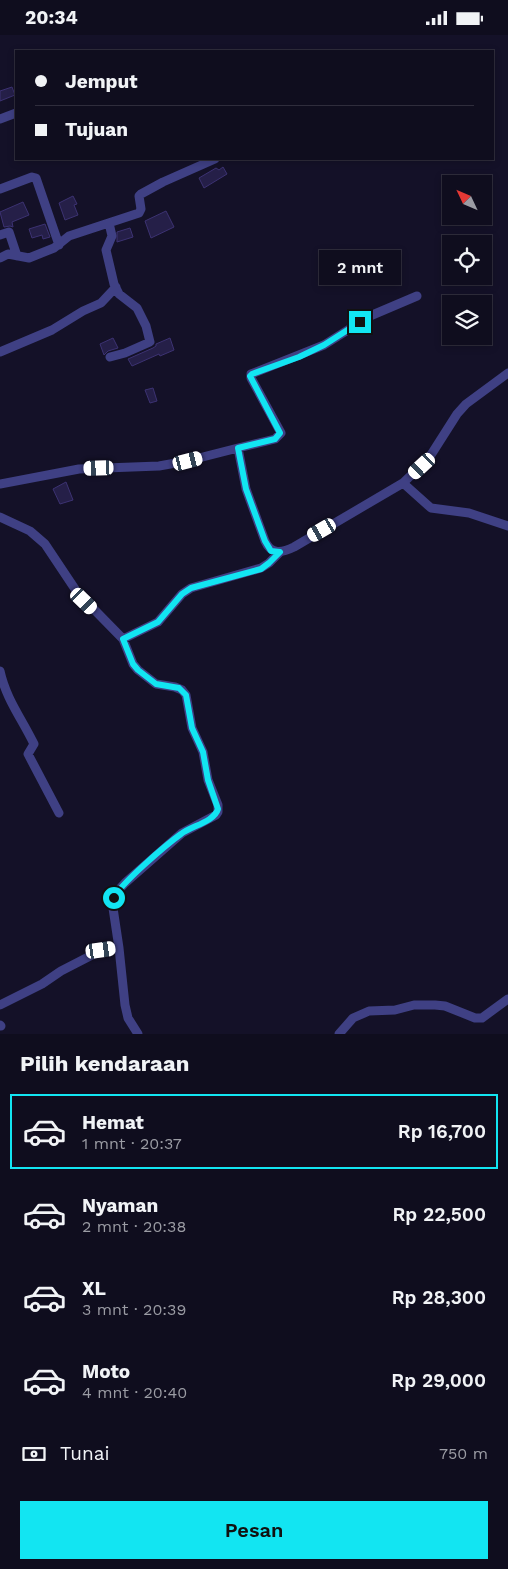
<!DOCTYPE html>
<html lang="id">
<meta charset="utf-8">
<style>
body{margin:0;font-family:"Work Sans",sans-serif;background:#1d1b2b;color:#f1f3f6;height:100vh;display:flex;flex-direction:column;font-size:19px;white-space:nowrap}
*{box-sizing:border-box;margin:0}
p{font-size:16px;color:#9b9ca4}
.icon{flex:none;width:28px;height:28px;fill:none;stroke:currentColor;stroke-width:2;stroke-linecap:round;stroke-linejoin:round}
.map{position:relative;height:999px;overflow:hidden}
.panel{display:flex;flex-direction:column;background:#0f0d1e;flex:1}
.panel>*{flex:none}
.hud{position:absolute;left:15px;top:15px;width:479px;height:110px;border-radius:0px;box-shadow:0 2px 8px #0003,0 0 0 1px #2f2d3c;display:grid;align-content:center;height:110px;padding:0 20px;background:#0f0d1e}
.needle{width:32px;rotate:314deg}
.buttons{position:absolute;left:442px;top:140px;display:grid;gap:10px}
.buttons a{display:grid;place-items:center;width:50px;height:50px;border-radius:0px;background:#0f0d1e;box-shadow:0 2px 8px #0003,0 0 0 1px #2f2d3c;font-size:25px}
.end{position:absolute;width:22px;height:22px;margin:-11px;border:6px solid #12e5f2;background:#111;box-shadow:0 0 0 2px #111}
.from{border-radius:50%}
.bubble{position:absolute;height:35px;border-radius:0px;background:#0f0d1e;box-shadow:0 2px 8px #0003,0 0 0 1px #2f2d3c;font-size:16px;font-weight:600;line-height:35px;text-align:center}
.car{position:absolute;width:15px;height:30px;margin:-15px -8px;border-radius:6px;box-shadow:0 0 4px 1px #0007;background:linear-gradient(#fff 24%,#345 0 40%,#fff 0 76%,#345 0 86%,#fff 0)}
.hud b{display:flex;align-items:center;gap:18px;height:48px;font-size:19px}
.hud b+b{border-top:1px solid #2f2d3c}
.hud i{width:12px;height:12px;background:#f1f3f6}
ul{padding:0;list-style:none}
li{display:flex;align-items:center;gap:15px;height:75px;margin:0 10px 8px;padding:0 10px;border:2px solid transparent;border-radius:0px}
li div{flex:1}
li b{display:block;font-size:19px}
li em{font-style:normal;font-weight:600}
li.active{border-color:#12e5f2}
li>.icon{width:45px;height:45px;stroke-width:1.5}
h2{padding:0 20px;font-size:22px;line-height:60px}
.pay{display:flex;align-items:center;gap:12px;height:55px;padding:0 20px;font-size:19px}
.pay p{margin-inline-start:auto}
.cta{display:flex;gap:10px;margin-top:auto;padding:10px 20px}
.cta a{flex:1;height:58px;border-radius:0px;background:#12e5f2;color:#111;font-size:20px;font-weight:600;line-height:58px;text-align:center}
.status{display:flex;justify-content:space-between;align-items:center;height:35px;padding:0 25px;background:#0f0d1e;direction:ltr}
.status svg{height:14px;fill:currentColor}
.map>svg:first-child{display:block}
</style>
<div class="status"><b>20:34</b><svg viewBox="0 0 49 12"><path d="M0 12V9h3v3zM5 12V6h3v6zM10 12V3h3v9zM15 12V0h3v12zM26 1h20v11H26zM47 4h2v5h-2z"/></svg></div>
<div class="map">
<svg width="508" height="999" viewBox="0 0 508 999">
<rect width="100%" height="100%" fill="#141128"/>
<!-- building -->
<path fill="#251f48" stroke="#3c3272" d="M12 52 15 60 0 66V56Z
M223 132 227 139 204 153 199 143 216 133 219 135Z
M73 161 77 169 74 170 78 180 65 185 59 168Z
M23 167 29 180 12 187 13 192 10 191 4 192 0 177Z
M166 176 174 192 151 203 145 186Z
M45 189 50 202 43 204 42 200 32 203 29 194Z
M130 193 133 202 117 207V197Z
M113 303 118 313 108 316 104 320 100 309Z
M170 303 174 315 160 321 159 319 132 331 128 324 153 313 156 311V309Z
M153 353 157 366 150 368 145 355Z
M66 447 73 465 60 469 53 454Z"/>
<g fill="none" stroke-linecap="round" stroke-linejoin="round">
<!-- minor -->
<path stroke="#3f4084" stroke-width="9" d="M0 84 16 78
M0 154 32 142 36 143 59 210
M109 188 112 201 106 215 114 249 119 259 137 273 146 291 150 307 125 318 110 322
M0 200 9 197 17 221
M0 223 8 219 29 223 54 213 69 201 139 178 141 174 139 161 141 159 163 147 215 124
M0 317 52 295 83 276 101 268 116 252
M238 413 275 404 281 398 251 343V339L324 310 370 281 417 261
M403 448 429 423 457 379 466 369 508 338
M0 449 79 434 159 431 187 426 238 413 246 454 265 506C271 520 282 518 294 512L403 448 431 473 469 478 508 491
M0 482 30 496 45 509 77 557 123 604 133 629 138 635 156 649 175 652 182 655 186 660 192 693 203 717 208 745 218 770V777L216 780 182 798 125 848 116 858 114 863 113 873 119 913 125 970 128 983 138 999
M123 604 158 587 182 559 191 553 261 533 269 528 280 517
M0 636C6 664 22 684 34 709L28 719 59 778
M0 970 42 949 61 936 94 919 101 915 119 913
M0 990 1 991
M339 999 353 983 369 976 395 975 414 970H435L445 971 475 983H482L508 964"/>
</g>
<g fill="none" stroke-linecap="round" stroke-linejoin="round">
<!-- route -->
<path stroke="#12e5f2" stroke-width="6" d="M114 863C119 850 167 809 181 799 191 791 214 787 218 774L208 745 203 717 192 693 186 660 179 653 156 649 138 635 133 629 123 604 158 587 182 559 191 553 261 534 269 528 280 517 271 516 265 506 246 454 238 413 275 404 280 398 250 341 252 339 299 322 324 310 360 287"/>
</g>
</svg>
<div class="buttons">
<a><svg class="needle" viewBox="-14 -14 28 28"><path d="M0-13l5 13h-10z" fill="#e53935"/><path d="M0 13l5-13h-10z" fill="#9b9ca4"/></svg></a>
<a><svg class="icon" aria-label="locate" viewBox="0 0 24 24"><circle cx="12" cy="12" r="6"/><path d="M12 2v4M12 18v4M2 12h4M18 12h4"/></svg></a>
<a><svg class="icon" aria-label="layers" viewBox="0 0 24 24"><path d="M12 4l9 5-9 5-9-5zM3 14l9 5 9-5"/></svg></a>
</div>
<i class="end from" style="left:114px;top:863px"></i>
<i class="end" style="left:360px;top:287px"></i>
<div class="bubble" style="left:319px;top:215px;width:82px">2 mnt</div>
<i class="car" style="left:188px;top:426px;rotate:76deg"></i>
<i class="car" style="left:422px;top:431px;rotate:227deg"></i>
<i class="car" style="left:99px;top:433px;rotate:268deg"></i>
<i class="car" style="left:322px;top:495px;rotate:240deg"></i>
<i class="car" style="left:84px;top:566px;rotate:134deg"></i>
<i class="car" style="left:101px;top:915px;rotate:82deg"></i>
<div class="hud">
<b><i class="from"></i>Jemput</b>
<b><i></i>Tujuan</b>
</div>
</div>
<section class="panel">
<h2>Pilih kendaraan</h2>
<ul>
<li class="active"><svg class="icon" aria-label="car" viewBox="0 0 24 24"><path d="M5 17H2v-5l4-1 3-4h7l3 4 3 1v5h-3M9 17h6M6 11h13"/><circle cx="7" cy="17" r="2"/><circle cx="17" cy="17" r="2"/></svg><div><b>Hemat</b><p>1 mnt · 20:37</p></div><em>Rp 16,700</em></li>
<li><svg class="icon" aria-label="car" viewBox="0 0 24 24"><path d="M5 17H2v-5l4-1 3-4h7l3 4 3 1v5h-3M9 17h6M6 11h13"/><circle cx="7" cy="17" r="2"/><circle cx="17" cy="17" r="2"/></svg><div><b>Nyaman</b><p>2 mnt · 20:38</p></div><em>Rp 22,500</em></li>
<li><svg class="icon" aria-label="car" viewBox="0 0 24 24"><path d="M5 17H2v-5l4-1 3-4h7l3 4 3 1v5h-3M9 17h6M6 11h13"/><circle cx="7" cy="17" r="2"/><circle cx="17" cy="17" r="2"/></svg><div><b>XL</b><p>3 mnt · 20:39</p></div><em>Rp 28,300</em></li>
<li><svg class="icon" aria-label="car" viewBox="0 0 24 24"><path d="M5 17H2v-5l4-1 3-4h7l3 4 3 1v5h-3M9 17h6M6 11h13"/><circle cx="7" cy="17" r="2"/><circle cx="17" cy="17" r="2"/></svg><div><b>Moto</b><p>4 mnt · 20:40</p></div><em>Rp 29,000</em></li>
</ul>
<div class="pay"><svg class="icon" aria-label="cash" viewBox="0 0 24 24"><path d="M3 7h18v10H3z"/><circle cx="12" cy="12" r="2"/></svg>Tunai<p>750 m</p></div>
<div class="cta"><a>Pesan</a></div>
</section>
